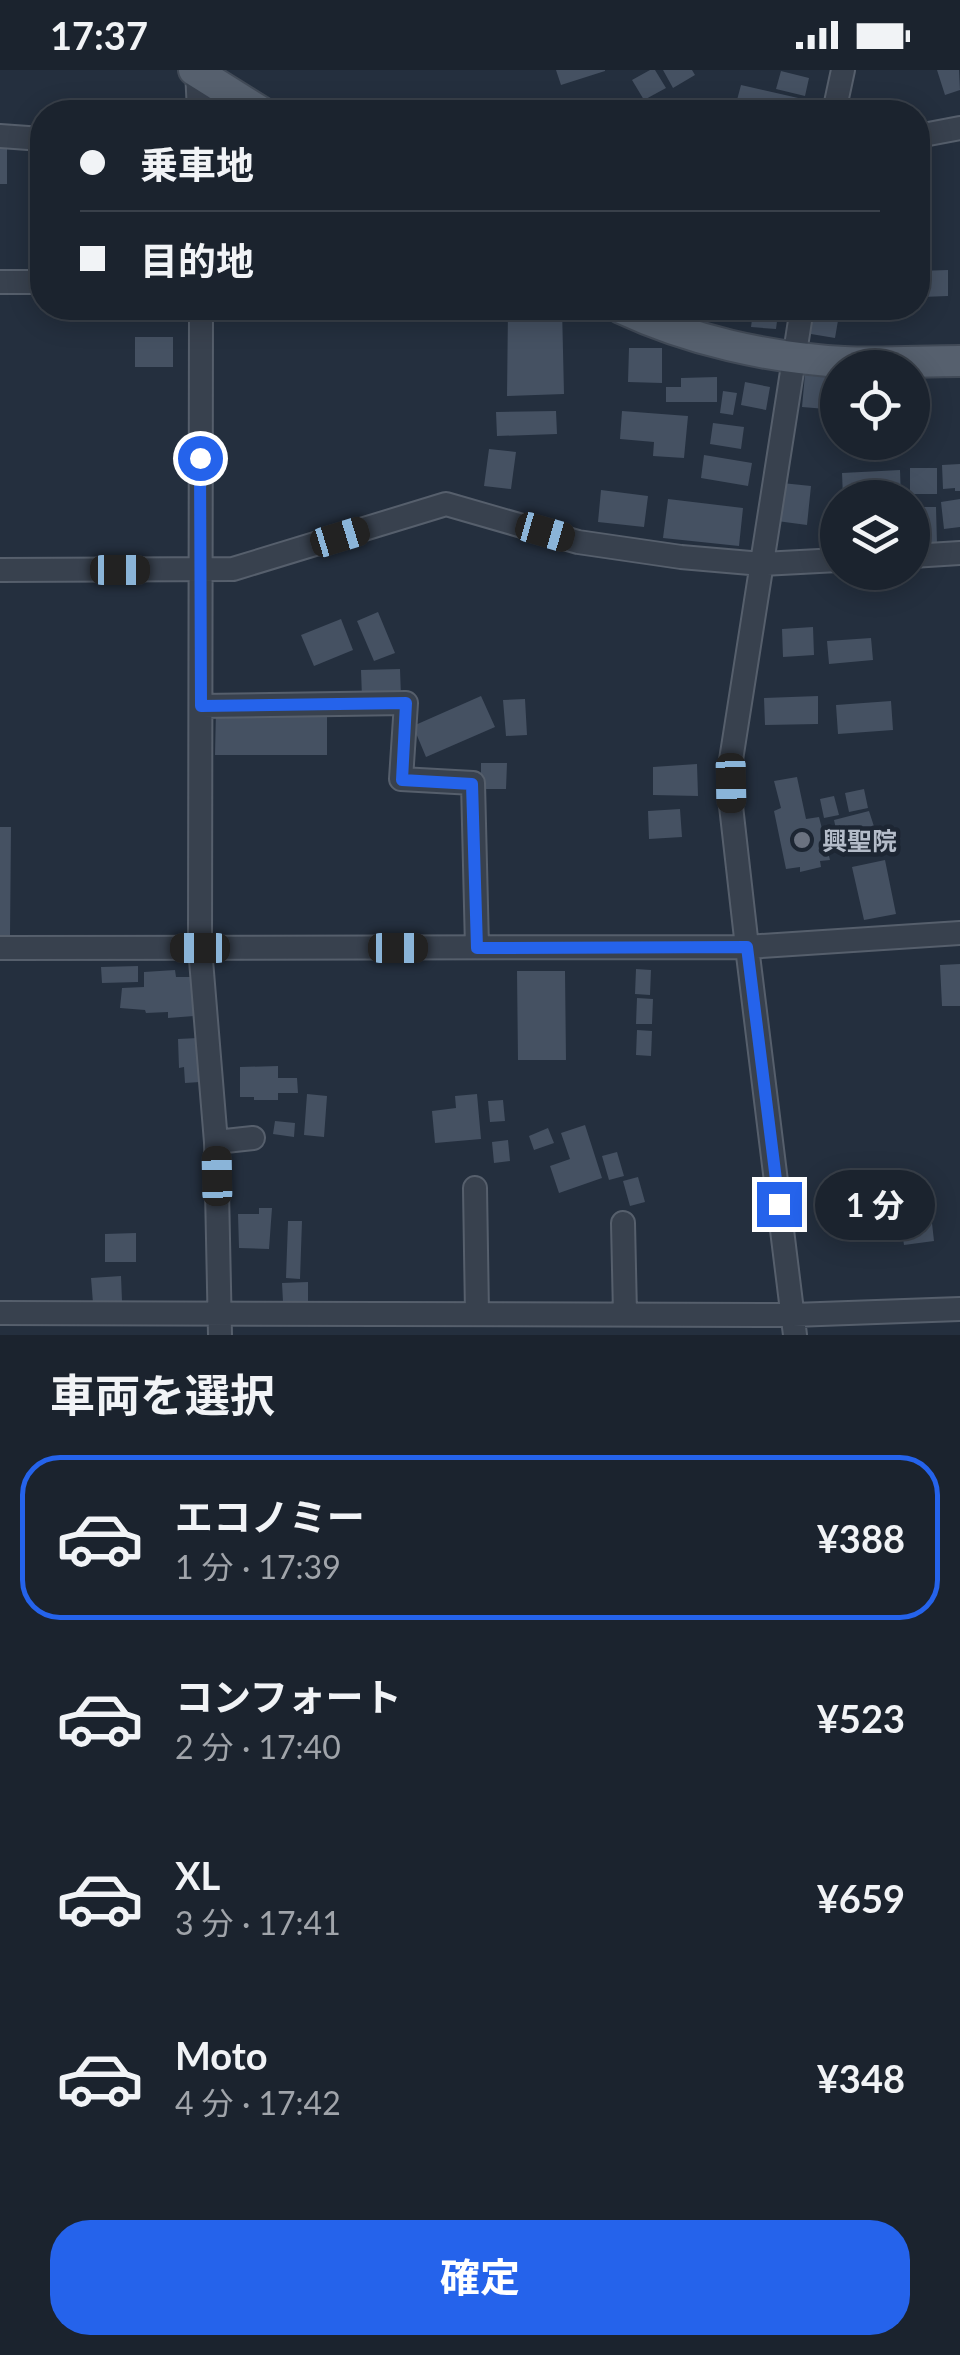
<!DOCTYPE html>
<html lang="ja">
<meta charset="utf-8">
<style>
body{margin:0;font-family:Lato,"Noto Sans JP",sans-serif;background:#242b36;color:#f1f3f6;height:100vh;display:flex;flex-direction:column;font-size:38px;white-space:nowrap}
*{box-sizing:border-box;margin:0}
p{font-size:32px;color:#a0a4aa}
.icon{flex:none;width:55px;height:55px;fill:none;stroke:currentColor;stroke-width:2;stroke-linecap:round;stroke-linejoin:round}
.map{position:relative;height:1265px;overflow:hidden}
.sheet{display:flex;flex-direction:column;background:#1b232e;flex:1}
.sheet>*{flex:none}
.top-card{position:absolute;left:30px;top:30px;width:900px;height:220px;border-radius:40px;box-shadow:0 5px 25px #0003,0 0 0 2px #39404a;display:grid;align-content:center;height:220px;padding:0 50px;background:#1b232e}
.fabs{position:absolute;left:820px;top:280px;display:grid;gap:20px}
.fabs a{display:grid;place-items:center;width:110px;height:110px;border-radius:50%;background:#1b232e;box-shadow:0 5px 25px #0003,0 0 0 2px #39404a;font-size:50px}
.end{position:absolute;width:45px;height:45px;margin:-22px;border:12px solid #2563eb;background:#fff;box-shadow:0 0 0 5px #fff}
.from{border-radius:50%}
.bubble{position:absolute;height:70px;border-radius:35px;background:#1b232e;box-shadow:0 5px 25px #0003,0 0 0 2px #39404a;font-size:32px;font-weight:700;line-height:70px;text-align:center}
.car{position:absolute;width:30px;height:60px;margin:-30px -15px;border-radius:12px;box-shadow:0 0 8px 2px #0007;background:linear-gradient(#222 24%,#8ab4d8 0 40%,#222 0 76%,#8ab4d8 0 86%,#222 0)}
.top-card b{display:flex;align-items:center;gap:35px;height:95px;font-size:38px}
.top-card b+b{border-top:2px solid #39404a}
.top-card i{width:25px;height:25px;background:#f1f3f6}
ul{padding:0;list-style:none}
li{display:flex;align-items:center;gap:30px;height:165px;margin:0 20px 15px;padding:0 30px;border:5px solid transparent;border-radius:40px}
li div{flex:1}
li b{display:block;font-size:38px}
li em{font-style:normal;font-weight:700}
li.on{border-color:#2563eb}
li>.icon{width:90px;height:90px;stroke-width:1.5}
h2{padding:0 50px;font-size:45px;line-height:120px}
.button{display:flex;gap:20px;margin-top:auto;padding:20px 50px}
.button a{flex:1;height:115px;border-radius:40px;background:#2563eb;color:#fff;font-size:40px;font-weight:700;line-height:115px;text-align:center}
.status{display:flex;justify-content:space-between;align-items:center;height:70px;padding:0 50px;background:#1b232e;direction:ltr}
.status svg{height:28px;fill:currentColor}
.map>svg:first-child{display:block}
</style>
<div class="status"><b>17:37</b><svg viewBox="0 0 49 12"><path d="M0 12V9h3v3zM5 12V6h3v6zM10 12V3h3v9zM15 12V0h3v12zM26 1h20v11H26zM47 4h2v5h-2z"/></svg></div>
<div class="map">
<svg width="960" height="1265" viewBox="0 0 960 1265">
<rect width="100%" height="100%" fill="#242f3e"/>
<!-- building -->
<path fill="#455162" d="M556 0H605V1L561 15Z
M650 0H655L666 18 644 30 632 10Z
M663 0H692L695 5 673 18Z
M937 0H959L960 20 945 25Z
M781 1 809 8 805 26 776 19Z
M741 15 807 30 804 42H745L748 33 737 30Z
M0 79H7V114H0Z
M948 200V226L922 227V222H918V201Z
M508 238H562L564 324 507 326Z
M810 238 840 239 835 268 805 263Z
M753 242 778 244 776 259 751 257Z
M135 267H173V297H135Z
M629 278H662V313L628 312Z
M805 304 838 307V340L802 337Z
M717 307V332H666V317H681V308Z
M745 312 770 317 766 340 741 335Z
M723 321 737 323 733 345 720 343Z
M556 341 557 364 497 366 496 342Z
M622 341 688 346 684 388 653 386 654 372 620 369Z
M713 353 744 357 741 379 710 374Z
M489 379 516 382 511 419 484 416Z
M704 385 752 393 748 416 701 408Z
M960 394V421H955V418L943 419 942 395Z
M910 398H937V424H910Z
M900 400 901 428H843L842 403Z
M782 413 811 416 807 455 777 451Z
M601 420 648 426 644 457 598 452Z
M668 429 743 438 739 476 663 468Z
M960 429V457L944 459 941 432Z
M913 437H936L937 474 915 475Z
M378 542 395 583 374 591 357 551Z
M341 549 353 580 314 596 301 565Z
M813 557 814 585 783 587 782 559Z
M871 568 873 590 829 594 827 571Z
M400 599 401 626 362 628 361 600Z
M481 626 495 657 426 687 413 656Z
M818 626V654L765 655 764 628Z
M525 629 527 665 506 666 503 630Z
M891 631 893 660 838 664 836 635Z
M216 640 327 641V685H215Z
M481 693H507L506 719H481Z
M697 694 698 726 653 725V697Z
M797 707 806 749 819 747 830 790 820 791 821 797 800 802V797L786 799 774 741 781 738 774 711Z
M864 719 868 738 849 742 845 723Z
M834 726 839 745 824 748 820 729Z
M680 739 682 767 649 769 648 741Z
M869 741 881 778 842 786 834 750Z
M0 757H11L10 865H0Z
M885 790 896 844 864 850 852 797Z
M960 894V936H942L940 895Z
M138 896V912L102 913 101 897Z
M636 899 651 900 650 925 635 924Z
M175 900 176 907H192L194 946 168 948V942L146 943 145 940 120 938 122 918 144 917V902Z
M517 901H565L566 990H518Z
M637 928 653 929 652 954H636Z
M637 960 652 961 651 986 636 985Z
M198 968 200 1012 185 1013 184 997 179 998 178 969Z
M278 996V1008H297L298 1023H278V1030H254V1027H240V997Z
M307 1024 327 1026 324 1067 304 1065Z
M477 1024 481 1069 435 1073 432 1041 456 1038 455 1026Z
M503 1030 505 1051 490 1052 488 1031Z
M275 1051 295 1053 294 1067 273 1064Z
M585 1055 602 1108 559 1123 550 1096 570 1089 561 1063Z
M548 1058 554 1073 534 1080 529 1066Z
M508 1070 510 1091 494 1093 492 1072Z
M617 1082 624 1106 609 1110 602 1086Z
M638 1107 645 1132 630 1136 623 1111Z
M259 1138H272L269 1179 239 1178 238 1144H259Z
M931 1144 934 1171 904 1175 900 1148Z
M288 1151H302L300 1209 286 1208Z
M136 1163V1192H105V1164Z
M121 1206 122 1231 93 1233 91 1208Z
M308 1212V1233L283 1232 282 1213Z"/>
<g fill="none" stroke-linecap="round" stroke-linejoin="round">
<!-- minor casing -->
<g stroke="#565f6c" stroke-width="26">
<path id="minor" d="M197 0 199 42
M834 42 843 0
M0 66 42 69
M918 66 960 58
M0 212H42
M201 238 200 878 216 1072 220 1265
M912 486 960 483
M0 500 233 499 446 434 578 472 681 487 762 494 838 490
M201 636 406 633 401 709 473 713 477 877
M0 878 747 877 960 863
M216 1072 253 1068
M475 1118 477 1243
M623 1153 625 1244
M0 1243 793 1245 960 1239
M795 1265 747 877 731 736V690L802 238"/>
</g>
<!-- major casing -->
<g stroke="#414a57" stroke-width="34">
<path id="major" d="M194 0 261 42
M621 238C689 270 769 288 844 292 883 294 922 291 960 291"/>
</g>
<!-- minor -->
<use href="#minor" stroke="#38414e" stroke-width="22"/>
<!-- major -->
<use href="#major" stroke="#56606e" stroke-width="30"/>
</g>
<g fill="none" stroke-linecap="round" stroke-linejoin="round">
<!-- route -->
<path stroke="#2563eb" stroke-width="12" d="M200 388 201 636 406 633 402 710 472 714 477 878 747 877 779 1134"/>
</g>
<!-- markers -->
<circle fill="#6b7280" stroke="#1d2633" stroke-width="4" cx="802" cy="770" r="10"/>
<g text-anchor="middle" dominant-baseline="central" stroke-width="9" stroke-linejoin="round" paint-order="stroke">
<!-- poi labels -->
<g font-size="25" font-weight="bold" fill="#b4bcc9" stroke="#1d2633" text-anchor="start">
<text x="822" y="770">興聖院</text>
</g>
</g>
</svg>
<div class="fabs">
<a><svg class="icon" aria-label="locate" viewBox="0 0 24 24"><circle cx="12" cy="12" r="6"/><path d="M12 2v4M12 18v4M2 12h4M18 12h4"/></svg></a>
<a><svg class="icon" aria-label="layers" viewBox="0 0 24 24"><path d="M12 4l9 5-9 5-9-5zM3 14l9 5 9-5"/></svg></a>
</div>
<i class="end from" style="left:200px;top:388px"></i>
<i class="end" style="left:779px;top:1134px"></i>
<div class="bubble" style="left:815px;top:1100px;width:120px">1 分</div>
<i class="car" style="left:545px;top:462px;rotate:106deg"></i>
<i class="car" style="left:340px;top:467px;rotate:73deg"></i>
<i class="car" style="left:120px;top:500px;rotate:90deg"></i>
<i class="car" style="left:731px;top:713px;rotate:179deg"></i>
<i class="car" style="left:200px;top:878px;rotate:270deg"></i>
<i class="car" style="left:398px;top:878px;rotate:90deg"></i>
<i class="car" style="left:217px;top:1106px;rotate:359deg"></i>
<div class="top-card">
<b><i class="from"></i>乗車地</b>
<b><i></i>目的地</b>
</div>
</div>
<section class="sheet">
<h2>車両を選択</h2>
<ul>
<li class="on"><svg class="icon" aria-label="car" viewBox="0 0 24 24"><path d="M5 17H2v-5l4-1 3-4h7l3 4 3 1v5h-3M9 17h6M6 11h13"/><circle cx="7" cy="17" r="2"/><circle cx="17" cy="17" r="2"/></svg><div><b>エコノミー</b><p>1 分 · 17:39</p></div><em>¥388</em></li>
<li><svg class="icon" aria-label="car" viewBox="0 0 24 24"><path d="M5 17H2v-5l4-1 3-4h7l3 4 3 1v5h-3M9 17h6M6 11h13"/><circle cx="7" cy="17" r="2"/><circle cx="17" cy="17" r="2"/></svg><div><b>コンフォート</b><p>2 分 · 17:40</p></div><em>¥523</em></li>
<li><svg class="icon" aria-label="car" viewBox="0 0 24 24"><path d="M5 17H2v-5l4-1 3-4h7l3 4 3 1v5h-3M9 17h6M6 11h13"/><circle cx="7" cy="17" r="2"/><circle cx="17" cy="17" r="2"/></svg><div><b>XL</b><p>3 分 · 17:41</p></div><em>¥659</em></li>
<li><svg class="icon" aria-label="car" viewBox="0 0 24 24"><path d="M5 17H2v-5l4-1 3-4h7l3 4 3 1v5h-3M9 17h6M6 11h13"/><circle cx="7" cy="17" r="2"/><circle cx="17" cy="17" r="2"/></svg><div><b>Moto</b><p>4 分 · 17:42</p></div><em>¥348</em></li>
</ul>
<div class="button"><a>確定</a></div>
</section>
